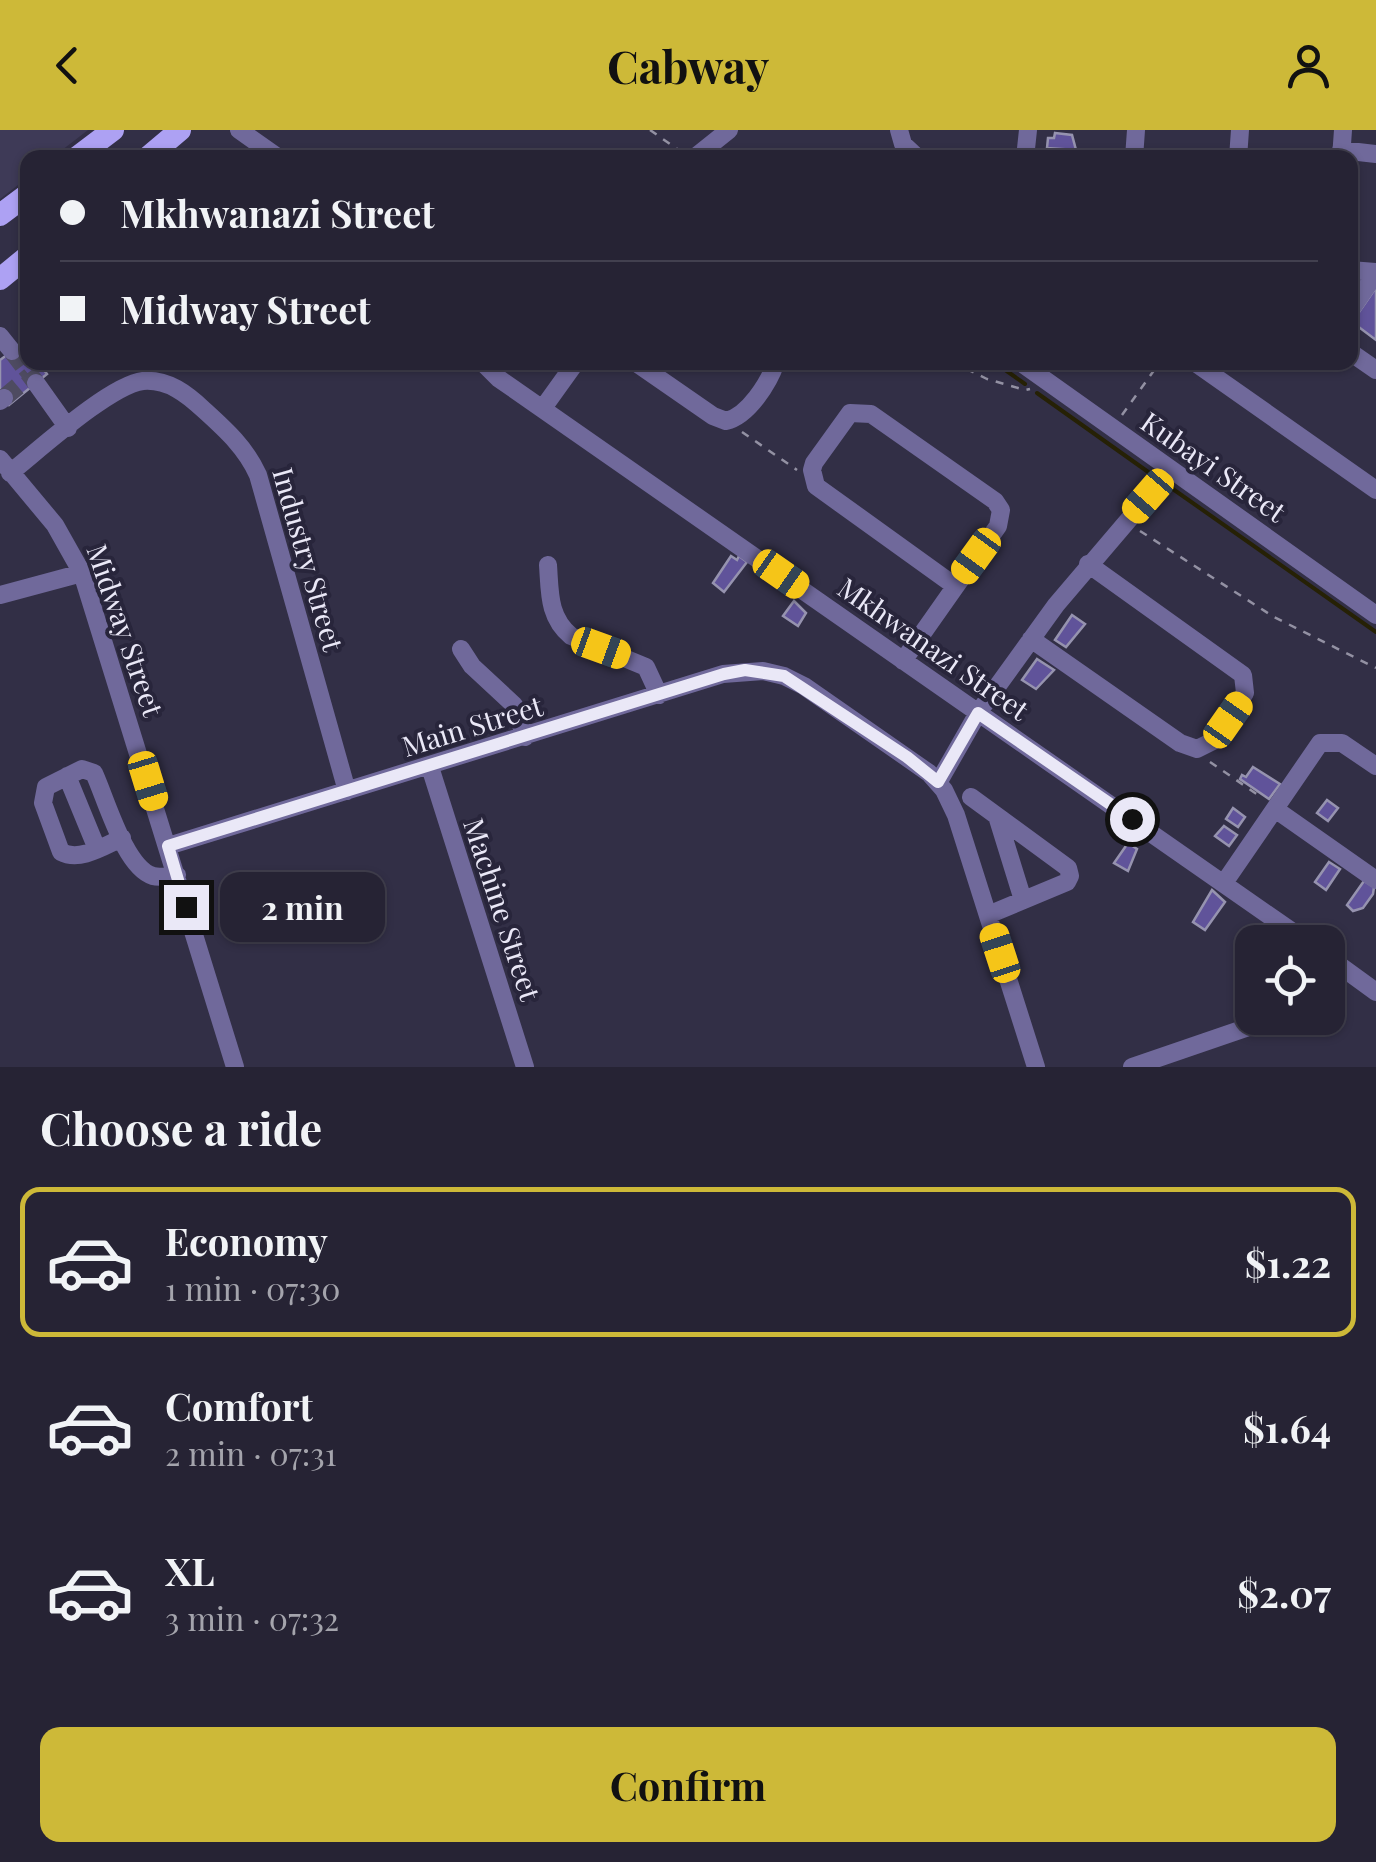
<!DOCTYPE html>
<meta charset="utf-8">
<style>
body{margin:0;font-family:"Playfair Display",serif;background:#2e2b3c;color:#f1f3f6;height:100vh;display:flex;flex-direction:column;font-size:38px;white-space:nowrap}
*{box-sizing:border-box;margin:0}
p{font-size:32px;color:#a4a4ac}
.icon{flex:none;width:55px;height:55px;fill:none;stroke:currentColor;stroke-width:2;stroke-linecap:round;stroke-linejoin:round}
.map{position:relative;height:937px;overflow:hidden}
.sheet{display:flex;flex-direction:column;background:#262334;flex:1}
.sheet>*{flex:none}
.banner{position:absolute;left:20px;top:20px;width:1338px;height:220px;border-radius:20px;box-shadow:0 2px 8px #0004,0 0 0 2px #42404f;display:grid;align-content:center;height:220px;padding:0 40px;background:#262334}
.controls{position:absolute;left:1235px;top:795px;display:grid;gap:20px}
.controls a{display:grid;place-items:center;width:110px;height:110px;border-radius:20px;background:#262334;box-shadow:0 2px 8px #0004,0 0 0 2px #42404f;font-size:50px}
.end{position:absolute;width:45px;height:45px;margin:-22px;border:12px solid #eae8f7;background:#111;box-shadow:0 0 0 5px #111}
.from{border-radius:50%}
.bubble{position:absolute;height:70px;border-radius:20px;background:#262334;box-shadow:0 2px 8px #0004,0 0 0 2px #42404f;font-size:32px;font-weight:700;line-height:70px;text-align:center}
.car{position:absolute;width:30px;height:60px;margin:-30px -15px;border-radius:12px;box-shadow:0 0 8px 2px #0007;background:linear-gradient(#f5c518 24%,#345 0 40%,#f5c518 0 76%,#345 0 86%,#f5c518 0)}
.banner b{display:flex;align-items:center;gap:35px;height:95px;font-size:38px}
.banner b+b{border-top:2px solid #42404f}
.banner i{width:25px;height:25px;background:#f1f3f6}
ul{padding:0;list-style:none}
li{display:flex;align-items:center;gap:30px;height:150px;margin:0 20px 15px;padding:0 20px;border:5px solid transparent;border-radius:20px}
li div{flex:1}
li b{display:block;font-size:38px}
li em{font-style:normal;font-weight:700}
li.active{border-color:#cdb938}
li>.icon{width:90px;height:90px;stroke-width:1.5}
h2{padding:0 40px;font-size:45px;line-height:120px}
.cta{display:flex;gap:20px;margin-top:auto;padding:20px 40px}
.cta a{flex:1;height:115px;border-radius:20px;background:#cdb938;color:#111;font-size:40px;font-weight:700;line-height:115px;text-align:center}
header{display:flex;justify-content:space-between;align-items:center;height:130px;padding:0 40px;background:#cdb938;color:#111;font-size:45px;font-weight:700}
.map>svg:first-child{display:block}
</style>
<header><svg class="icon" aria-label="back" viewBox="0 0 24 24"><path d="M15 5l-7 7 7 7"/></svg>Cabway<svg class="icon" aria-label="person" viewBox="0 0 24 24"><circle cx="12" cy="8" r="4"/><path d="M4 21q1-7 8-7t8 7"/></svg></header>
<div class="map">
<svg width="1376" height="937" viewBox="0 0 1376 937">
<rect width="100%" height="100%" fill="#322f46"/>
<!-- built -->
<path fill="#3e3a57" d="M0 0H88L53 27 28 28 27 48 0 69Z"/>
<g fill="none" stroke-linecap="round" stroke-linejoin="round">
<!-- stream -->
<path stroke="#262105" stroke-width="4" d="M994 232 1025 254
M1037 263 1151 344
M1170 357 1376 502"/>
</g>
<!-- building -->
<path fill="#60539a" stroke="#9693af" stroke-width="2.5" d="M1055 3 1072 5 1076 20 1047 18 1048 8H1054Z
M1375 159 1376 160V210L1352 192Z
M23 213 28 219V232H38L47 244 9 275 0 263V230Z
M731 426 737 430 739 426 747 432 724 462 713 453Z
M794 471 806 483 798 496 783 486Z
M1072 485 1085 494 1066 517 1055 510Z
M1037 529 1054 540 1036 559 1022 550Z
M1253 637 1280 654 1269 669 1240 649 1242 645 1246 647Z
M1327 670 1338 678 1328 691 1317 683Z
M1233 678 1245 687 1238 697 1226 689Z
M1224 696 1237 705 1229 716 1215 706Z
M1128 713 1137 719 1128 741 1114 733Z
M1329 732 1340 739 1326 760 1315 752Z
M1364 751 1374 757 1373 764 1363 778 1353 781 1347 775Z
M1212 760 1225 772 1205 800 1193 792Z"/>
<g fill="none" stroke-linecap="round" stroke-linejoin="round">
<!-- minor-tunnel -->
<path stroke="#4e4b61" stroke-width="18" stroke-dasharray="18 9" stroke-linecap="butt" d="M12 221 36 253
M4 268 30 246"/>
<!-- path -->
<path stroke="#9391a3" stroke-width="2.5" stroke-dasharray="8 8" stroke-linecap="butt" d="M650 0 680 21
M952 232 987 249 1025 260 1030 259
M1122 285 1160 232
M742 302 797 340
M1140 401 1274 487 1376 538
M1210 632 1261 667"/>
<!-- minor -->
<path stroke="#70699b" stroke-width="18" d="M239 0 279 28
M899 0 903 14 918 28
M1341 20 1376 24
M694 28 729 0
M1025 28 1028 0
M1134 28 1136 0
M1238 28 1240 0
M1341 28 1343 0
M1350 140 1376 142
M1350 181 1376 143
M0 206 12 221
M1350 222 1376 240
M482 232 498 248 1307 812
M635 232 713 286 726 291C748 286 769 253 776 232
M1020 232 1376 485
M1194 232 1376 360
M36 253 68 298
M0 271 4 268
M543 278 576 232
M0 329 55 395 82 443 235 937
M10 343C39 320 110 255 143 251 168 249 187 264 204 280 226 300 246 318 258 345L347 661
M548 435C550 462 548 487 571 506L646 537 659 565
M0 465 82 443
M1031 509 1180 613 1197 619 1215 610 1245 563 1243 545 1088 434
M461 519 472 536 514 575 525 607
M903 531 998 396 1001 380 995 371 871 284 850 283 814 333 812 340 816 356 955 456
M430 637 525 937
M67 646 97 719
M938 653 978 583 1056 475 1171 340
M971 667 1068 738 1070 746 1067 752 988 785
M1275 679 1376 750
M997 686 1023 770
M122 708C104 716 80 732 61 722L43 673 46 657 82 639 94 643C106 669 125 738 153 746 160 748 169 746 177 745
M168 716 723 544 763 541 784 546 804 556 929 643 944 660 956 685 1036 937
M1224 753 1320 613H1342L1376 636
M1328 827 1376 862
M1132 937 1275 888"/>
<!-- major -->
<path stroke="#ada1f3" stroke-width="22" d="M76 28 113 0
M147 28 180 0
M0 85 28 64
M0 149 28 126"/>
</g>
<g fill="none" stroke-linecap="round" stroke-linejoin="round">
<!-- route -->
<path stroke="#eae8f7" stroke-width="12" d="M186 777 168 716 724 544 745 540 784 546 907 627 938 652 978 583 1132 689"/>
</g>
<g text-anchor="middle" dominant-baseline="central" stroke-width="8" stroke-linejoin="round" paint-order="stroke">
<!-- street labels -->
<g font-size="28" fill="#eae8f7" stroke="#28253b">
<text transform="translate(1214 336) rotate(35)">Kubayi Street</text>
<text transform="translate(309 429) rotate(74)">Industry Street</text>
<text transform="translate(126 500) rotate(71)">Midway Street</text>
<text transform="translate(934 518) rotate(35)">Mkhwanazi Street</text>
<text transform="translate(472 595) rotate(-17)">Main Street</text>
<text transform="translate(503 779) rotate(72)">Machine Street</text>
</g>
</g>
</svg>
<div class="controls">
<a><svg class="icon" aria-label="locate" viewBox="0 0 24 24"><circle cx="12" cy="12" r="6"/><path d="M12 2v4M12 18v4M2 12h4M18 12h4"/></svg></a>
</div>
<i class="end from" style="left:1132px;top:689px"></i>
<i class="end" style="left:186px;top:777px"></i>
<div class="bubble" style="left:220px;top:742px;width:165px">2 min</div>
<i class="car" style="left:1148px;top:366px;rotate:221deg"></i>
<i class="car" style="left:976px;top:426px;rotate:216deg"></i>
<i class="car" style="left:781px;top:444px;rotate:125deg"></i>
<i class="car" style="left:601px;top:518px;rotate:110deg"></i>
<i class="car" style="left:1228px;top:590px;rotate:35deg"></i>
<i class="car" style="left:148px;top:651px;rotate:163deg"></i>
<i class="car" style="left:1000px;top:823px;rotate:342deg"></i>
<div class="banner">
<b><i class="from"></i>Mkhwanazi Street</b>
<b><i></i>Midway Street</b>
</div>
</div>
<section class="sheet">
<h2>Choose a ride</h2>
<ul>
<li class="active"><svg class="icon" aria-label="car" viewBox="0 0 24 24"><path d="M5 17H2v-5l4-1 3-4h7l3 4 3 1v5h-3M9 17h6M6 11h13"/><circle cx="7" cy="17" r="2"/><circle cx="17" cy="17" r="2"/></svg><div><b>Economy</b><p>1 min · 07:30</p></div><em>$1.22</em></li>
<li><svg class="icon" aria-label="car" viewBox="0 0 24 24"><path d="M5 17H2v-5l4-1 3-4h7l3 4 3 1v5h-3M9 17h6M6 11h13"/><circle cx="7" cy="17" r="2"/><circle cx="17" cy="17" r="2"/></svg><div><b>Comfort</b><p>2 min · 07:31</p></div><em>$1.64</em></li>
<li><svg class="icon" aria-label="car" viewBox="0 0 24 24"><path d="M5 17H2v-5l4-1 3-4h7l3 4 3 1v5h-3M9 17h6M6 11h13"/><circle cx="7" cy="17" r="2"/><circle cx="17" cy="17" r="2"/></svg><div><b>XL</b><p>3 min · 07:32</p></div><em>$2.07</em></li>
</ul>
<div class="cta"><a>Confirm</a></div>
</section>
